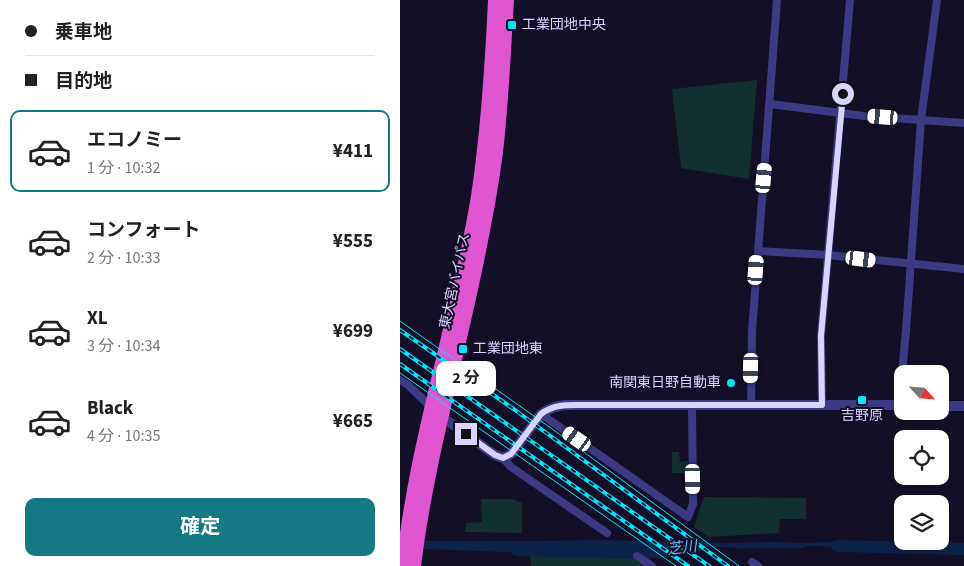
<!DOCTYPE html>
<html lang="ja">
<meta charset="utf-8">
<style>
body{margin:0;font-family:"Source Sans 3","Noto Sans JP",sans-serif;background:#f2f2f2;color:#222;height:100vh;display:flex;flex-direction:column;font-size:19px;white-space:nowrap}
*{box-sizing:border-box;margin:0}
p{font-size:16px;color:#767676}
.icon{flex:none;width:28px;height:28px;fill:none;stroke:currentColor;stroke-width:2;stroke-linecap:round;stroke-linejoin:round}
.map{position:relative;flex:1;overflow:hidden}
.details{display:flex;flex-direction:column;background:#fff;width:400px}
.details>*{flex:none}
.hud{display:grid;align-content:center;height:110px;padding:0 25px;background:#fff}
.needle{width:32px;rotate:116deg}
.fabs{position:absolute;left:494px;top:365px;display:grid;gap:10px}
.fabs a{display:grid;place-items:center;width:55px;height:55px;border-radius:10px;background:#fff;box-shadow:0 1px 4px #0004;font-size:25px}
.end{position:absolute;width:22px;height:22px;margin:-11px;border:6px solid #d9d4ff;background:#111;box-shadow:0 0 0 2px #111}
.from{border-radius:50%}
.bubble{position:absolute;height:35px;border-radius:10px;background:#fff;box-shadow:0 1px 4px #0004;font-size:16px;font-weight:700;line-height:35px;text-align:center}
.car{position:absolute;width:15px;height:30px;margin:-15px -8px;border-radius:6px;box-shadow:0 0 4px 1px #0007;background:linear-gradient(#fff 24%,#345 0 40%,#fff 0 76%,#345 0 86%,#fff 0)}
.hud b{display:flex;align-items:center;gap:18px;height:48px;font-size:19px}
.hud b+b{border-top:1px solid #e0e0e0}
.hud i{width:12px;height:12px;background:#222}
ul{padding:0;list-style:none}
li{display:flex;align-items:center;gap:15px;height:82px;margin:0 10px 8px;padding:0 15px;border:2px solid transparent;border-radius:10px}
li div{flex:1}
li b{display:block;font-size:19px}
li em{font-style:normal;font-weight:700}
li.selected{border-color:#137a85}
li>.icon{width:45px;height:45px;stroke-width:1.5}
.cta{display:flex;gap:10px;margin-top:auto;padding:10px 25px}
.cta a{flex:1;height:58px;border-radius:10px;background:#137a85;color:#fff;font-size:20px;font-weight:700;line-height:58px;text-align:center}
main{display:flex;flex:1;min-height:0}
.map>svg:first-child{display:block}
</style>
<main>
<section class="details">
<div class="hud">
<b><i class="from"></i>乗車地</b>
<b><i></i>目的地</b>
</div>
<ul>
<li class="selected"><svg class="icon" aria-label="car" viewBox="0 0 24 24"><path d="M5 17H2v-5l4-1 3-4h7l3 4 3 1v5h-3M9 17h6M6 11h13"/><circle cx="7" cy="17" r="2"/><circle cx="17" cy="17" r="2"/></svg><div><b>エコノミー</b><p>1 分 · 10:32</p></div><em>¥411</em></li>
<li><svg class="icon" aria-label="car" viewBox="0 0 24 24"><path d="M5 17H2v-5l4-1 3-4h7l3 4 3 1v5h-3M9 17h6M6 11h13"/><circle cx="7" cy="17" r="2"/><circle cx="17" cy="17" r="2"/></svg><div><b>コンフォート</b><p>2 分 · 10:33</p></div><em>¥555</em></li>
<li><svg class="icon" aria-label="car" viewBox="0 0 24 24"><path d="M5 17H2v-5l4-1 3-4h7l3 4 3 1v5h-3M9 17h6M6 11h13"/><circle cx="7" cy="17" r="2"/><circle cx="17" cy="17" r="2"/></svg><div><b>XL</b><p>3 分 · 10:34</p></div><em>¥699</em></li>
<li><svg class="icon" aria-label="car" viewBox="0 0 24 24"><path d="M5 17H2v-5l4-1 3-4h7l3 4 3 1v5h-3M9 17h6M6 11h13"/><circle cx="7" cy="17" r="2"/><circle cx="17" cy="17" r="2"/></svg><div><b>Black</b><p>4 分 · 10:35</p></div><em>¥665</em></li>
</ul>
<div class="cta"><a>確定</a></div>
</section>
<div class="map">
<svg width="564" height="566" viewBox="0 0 564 566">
<rect width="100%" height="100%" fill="#130f26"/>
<!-- green -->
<path fill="#12302f" d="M357 80 349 179 281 168 272 89Z
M272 452H279L280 462 288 461V473H272Z
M304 497 406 498V519H380L379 533 309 537 294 527Z
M81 499H113L122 503V533L65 532 66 523 82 522Z
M130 555 242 556 254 566H131Z"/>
<!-- water -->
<path fill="#0c2248" d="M196 540 328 543 371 542 408 543 423 542 468 544 518 543 519 541 537 542 540 541 543 543H564V545H543L520 547 513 546H455L453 547 408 546 403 548H347L343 549 329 547H219L103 552 0 548V541H136Z"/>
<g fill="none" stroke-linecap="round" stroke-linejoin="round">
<!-- river -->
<path stroke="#0c2248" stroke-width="12" d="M437 546 564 549
M117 550 245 553 299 546"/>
<!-- minor -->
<path stroke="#3d3a85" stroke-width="8" d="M370 104 464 116 564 123
M358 251 428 255 564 269
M0 380 8 385 31 407
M351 405 352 332 377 0
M422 405 421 336 450 0
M499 405 506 331 521 120 537 0
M141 414 288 517 293 504 292 405
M103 458 111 467 207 533
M237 556 252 566
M352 562 358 566"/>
<!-- tertiary -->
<path stroke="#3d3a85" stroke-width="10" d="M540 406H564
M38 414 95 455 103 458 111 454 141 414C149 408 156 406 165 405H502"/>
<!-- trunk -->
<path stroke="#e055d1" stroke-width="14" d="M3 566C16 440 58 320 78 196 88 131 92 65 95 0
M14 566C27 459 58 357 79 251 86 216 93 180 97 143 102 96 104 48 107 0"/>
<!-- tram -->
<path stroke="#00e5ff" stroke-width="1" d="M0 321 162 436 339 566
M0 373 276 566"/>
<!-- rail casing -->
<g stroke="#00e5ff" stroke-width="4">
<path id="rail" d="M0 330 115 410 328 566
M0 349 309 566
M0 364 288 566"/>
</g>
<!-- rail -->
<use href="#rail" stroke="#130f26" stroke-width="2" stroke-dasharray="5.5" stroke-linecap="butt"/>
</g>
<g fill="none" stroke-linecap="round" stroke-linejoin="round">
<!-- route -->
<path stroke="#d9d4ff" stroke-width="6" d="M66 434 95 455 103 458 111 454 141 414C154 404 168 405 183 405H422L421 336 443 94"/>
</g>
<!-- markers -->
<g fill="#00e5ff" stroke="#130f26" stroke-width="2">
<rect x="107" y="20" width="10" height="10" rx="2.5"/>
<rect x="58" y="344" width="10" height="10" rx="2.5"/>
<circle cx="331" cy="383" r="5"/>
<rect x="457" y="395" width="10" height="10" rx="2.5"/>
</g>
<g text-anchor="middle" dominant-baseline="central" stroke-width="4" stroke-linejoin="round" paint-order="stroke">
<!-- poi labels -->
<g font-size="14" fill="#d9d4ff" stroke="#130f26" text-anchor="start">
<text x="122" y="25">工業団地中央</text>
<text x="73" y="349">工業団地東</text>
<text x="321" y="383" text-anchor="end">南関東日野自動車</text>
<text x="462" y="416" text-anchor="middle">吉野原</text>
</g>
<!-- street labels -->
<g font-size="14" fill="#d9d4ff" stroke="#130f26">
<text transform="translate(55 281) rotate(-78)">東大宮バイパス</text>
</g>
<!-- water labels -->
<g font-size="15" font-style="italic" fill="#62b6ff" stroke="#130f26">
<text transform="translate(282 548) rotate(-7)">芝川</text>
</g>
</g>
</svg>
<div class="fabs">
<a><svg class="needle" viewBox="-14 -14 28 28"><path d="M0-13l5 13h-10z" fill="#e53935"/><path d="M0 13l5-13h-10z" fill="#767676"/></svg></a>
<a><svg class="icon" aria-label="locate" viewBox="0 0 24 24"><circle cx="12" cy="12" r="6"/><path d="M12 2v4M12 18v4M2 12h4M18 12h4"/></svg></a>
<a><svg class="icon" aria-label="layers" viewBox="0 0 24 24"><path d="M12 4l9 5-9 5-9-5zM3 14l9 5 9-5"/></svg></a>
</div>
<i class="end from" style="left:443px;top:94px"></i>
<i class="end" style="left:66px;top:434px"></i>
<div class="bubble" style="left:36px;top:361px;width:60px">2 分</div>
<i class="car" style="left:483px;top:117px;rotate:274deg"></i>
<i class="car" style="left:364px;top:178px;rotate:5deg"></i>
<i class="car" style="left:461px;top:259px;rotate:97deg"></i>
<i class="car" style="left:356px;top:270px;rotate:4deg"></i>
<i class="car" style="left:351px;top:368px;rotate:181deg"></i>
<i class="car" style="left:177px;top:439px;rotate:305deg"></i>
<i class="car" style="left:293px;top:479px;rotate:179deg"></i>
</div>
</main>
